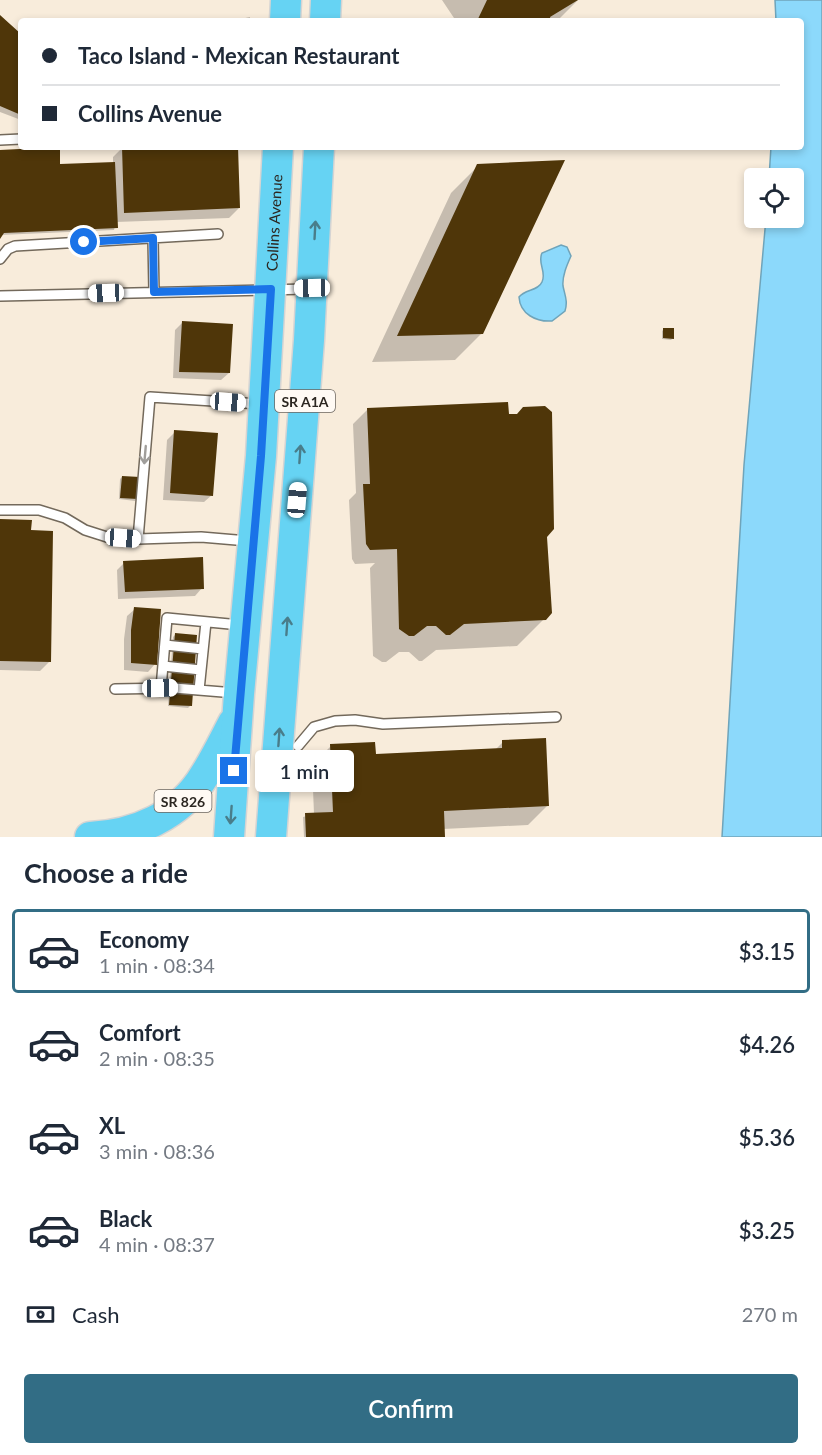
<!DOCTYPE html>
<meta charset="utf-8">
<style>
body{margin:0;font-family:Lato,sans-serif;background:#f6f6f7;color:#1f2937;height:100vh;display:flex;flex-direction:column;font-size:22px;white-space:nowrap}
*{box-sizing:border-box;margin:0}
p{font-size:20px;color:#747a83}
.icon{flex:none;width:33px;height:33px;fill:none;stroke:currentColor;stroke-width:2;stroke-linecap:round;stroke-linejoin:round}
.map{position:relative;height:837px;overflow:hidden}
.side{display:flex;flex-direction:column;background:#fff;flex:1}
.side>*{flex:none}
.guide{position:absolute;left:18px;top:18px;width:786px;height:132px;border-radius:6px;box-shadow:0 3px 9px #0003;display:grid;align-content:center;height:132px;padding:0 24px;background:#fff}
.controls{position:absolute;left:744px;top:168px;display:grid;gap:12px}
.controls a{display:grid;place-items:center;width:60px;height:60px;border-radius:6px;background:#fff;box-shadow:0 3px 9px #0003;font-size:30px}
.end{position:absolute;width:27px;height:27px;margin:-14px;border:8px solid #1a73e8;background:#fff;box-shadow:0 0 0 3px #fff}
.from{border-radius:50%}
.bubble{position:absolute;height:42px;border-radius:6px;background:#fff;box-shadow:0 3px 9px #0003;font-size:20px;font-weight:600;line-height:42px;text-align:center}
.car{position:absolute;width:18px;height:36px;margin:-18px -9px;border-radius:8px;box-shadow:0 0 4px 2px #0007;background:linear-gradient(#fff 24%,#345 0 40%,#fff 0 76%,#345 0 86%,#fff 0)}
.guide b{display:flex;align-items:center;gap:21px;height:57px;font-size:22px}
.guide b+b{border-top:2px solid #e0e1e3}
.guide i{width:15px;height:15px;background:#1f2937}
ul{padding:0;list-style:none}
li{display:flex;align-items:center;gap:18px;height:84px;margin:0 12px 9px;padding:0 12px;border:3px solid transparent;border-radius:6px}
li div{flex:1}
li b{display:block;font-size:22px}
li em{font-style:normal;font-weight:600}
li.selected{border-color:#326d85}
li>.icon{width:54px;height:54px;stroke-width:1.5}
h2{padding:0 24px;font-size:27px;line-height:72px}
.pay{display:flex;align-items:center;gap:15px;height:66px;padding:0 24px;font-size:22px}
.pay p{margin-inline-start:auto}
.button{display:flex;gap:12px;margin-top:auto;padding:12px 24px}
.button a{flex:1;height:69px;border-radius:6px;background:#326d85;color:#fff;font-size:24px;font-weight:600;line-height:69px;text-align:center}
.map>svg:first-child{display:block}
</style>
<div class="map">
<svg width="822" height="837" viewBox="0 0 822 837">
<rect width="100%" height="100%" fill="#f8ecdb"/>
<!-- water -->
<path fill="#8cd9fb" stroke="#6fa4ba" stroke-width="1.5" d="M775 0H822V837H722L744 465 766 218H794V178H769L771 147H801V21H776Z
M561 245 567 247 571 256C567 265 562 276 563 286 565 296 568 301 565 311L552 321C536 322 520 314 519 297 525 289 538 291 542 282 547 272 537 263 542 253Z"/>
<!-- shadow -->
<path fill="#0003" d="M442 0H578L557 21H456Z
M0 17 21 35V120L0 112Z
M250 17V21H231Z
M123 147H236L239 208 229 218 116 222 114 230 0 235V152L59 166 113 163V157Z
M478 166 482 333 455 360 372 362 451 193Z
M182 323 229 373 221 380 173 378 175 330Z
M664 329 673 338 671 340 662 339V331Z
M368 409 508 416 544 538V619L517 646 436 650 422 661H419L409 652H399L386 662H382L373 656 370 568 375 563 355 564 352 559 349 500 356 493 353 424Z
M175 432 212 495 204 502 163 500 167 440Z
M122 477 137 499 135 501 119 499 120 479Z
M0 520 30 532 50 661 40 671 0 670Z
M124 563 202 588 195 596 118 599 117 570Z
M135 609 155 664 148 672 124 670V639L127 616Z
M175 635 190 706 188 708 168 706 173 637Z
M503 742 548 805 528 825 443 829 444 837H304L303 817 314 814 312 765 331 746 374 755 495 750Z"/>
<!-- building -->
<path fill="#4f3609" d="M487 0H578L550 17 551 21H477Z
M0 15 21 34V115L0 106Z
M60 147V164L115 162 118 228 4 233 0 239V150Z
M122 147H238L240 208 124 213Z
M565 160 483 334 397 336 477 164Z
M182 321 233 324 230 373 179 372Z
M663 328H674V339L663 338Z
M508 402 509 414H517L523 407 545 406 552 412 554 529 547 537 552 613 546 620 464 624 450 635H446L436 626H427L414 636H409L399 629 397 549 370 550 366 544 363 484H370L367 408Z
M174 430 218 433 213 496 170 493Z
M122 476 140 477 138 499 120 498Z
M0 519 32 520 31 530 53 531 51 662 0 661Z
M203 557 204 589 125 592 123 561Z
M134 607 161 609 157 665 131 663V630Z
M175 633 197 635 192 706 169 705Z
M546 738 549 806 444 811 445 837H306L305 813 333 812 330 744 375 742 376 754 502 748V740Z"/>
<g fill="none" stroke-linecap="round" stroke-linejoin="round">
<!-- lane casing -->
<g stroke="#73695b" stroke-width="12">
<path id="lane" d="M0 140 21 139
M153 239 154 292
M0 259 8 249 15 246 218 234
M0 296 307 289
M0 510H39L65 518 85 530 107 537 138 539 201 537 248 541
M138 539 150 397 259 404
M165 645 203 649
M163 666 201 670
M161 688 167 618 240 625
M115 689 174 688 235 693
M199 690 206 622
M298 746 314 727 335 721 355 720 383 724 556 717"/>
</g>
<!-- primary casing -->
<g stroke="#d5d4d3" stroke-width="33">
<g id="primary">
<path d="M285 21 286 0"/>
<path d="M325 21 326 0"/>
<path d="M90 837C135 835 180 816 204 776 215 759 224 740 233 723"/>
<path id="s1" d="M229 837 239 694 261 456 278 147"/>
<path d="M271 837 309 340 319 147"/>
</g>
</g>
<!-- lane -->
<use href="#lane" stroke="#fff" stroke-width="9"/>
<!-- primary -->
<use href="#primary" stroke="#66d3f3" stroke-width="30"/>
</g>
<!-- one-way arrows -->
<defs><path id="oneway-shaft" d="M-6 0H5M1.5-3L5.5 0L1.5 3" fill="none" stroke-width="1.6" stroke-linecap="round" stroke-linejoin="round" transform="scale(1.5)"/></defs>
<g stroke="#497d8a">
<use href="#oneway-shaft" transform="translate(315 230) rotate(-87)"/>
<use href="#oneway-shaft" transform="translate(300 454) rotate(-86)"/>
<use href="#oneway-shaft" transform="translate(287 626) rotate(-86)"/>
<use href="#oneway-shaft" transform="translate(279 737) rotate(-86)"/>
<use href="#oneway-shaft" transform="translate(231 815) rotate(94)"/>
</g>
<use stroke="#a09e9b" href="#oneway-shaft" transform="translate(145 455) rotate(95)"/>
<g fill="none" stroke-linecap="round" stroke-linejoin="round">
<!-- route -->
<path stroke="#1a73e8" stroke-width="8" d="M84 242 153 238 154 292 271 289 261 456 234 771"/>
</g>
<g text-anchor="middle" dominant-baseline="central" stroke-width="6" stroke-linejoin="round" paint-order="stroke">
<!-- shield labels -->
<g fill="#fffaf4" stroke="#6b6660" stroke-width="1.5">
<rect x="275" y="390" width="60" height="22" rx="4.5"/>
<rect x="154.5" y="790" width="57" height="22" rx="4.5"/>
</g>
<g font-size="14" font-weight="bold" fill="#2c2721">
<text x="305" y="401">SR A1A</text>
<text x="183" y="801">SR 826</text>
</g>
<!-- street labels -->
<g font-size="15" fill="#2c2721" stroke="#fffaf4">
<text stroke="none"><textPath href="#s1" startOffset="616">Collins Avenue</textPath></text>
</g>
</g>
</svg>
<div class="controls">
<a><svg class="icon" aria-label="locate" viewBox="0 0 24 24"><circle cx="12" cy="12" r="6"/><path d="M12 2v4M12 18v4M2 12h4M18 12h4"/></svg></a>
</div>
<i class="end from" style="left:84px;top:242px"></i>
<i class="end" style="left:234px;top:771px"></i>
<div class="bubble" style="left:255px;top:750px;width:99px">1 min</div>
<i class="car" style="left:312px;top:288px;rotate:269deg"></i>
<i class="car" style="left:106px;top:293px;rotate:268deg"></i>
<i class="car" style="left:228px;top:402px;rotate:94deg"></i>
<i class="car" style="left:297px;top:500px;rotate:5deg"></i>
<i class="car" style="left:123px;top:538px;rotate:94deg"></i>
<i class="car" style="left:160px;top:688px;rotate:89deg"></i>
<div class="guide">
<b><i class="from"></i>Taco Island - Mexican Restaurant</b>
<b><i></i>Collins Avenue</b>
</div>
</div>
<section class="side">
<h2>Choose a ride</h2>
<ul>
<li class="selected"><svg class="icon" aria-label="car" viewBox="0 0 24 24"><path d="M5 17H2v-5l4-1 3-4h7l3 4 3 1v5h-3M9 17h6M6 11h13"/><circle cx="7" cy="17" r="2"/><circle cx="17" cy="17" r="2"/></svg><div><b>Economy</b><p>1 min · 08:34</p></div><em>$3.15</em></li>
<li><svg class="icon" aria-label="car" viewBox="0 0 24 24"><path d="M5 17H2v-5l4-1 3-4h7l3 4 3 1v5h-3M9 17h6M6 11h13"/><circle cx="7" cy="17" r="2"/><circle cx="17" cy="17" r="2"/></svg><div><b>Comfort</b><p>2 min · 08:35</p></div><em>$4.26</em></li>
<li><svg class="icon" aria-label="car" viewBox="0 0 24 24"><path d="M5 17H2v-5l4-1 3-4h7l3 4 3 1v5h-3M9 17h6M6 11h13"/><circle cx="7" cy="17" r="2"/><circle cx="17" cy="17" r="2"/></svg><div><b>XL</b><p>3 min · 08:36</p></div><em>$5.36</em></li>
<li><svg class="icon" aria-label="car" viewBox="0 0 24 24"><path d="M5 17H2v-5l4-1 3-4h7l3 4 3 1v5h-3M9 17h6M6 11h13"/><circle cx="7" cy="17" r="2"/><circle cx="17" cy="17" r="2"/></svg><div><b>Black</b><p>4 min · 08:37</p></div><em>$3.25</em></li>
</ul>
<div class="pay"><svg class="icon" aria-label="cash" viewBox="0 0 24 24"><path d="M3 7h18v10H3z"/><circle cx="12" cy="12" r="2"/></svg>Cash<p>270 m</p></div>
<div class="button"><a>Confirm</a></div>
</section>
